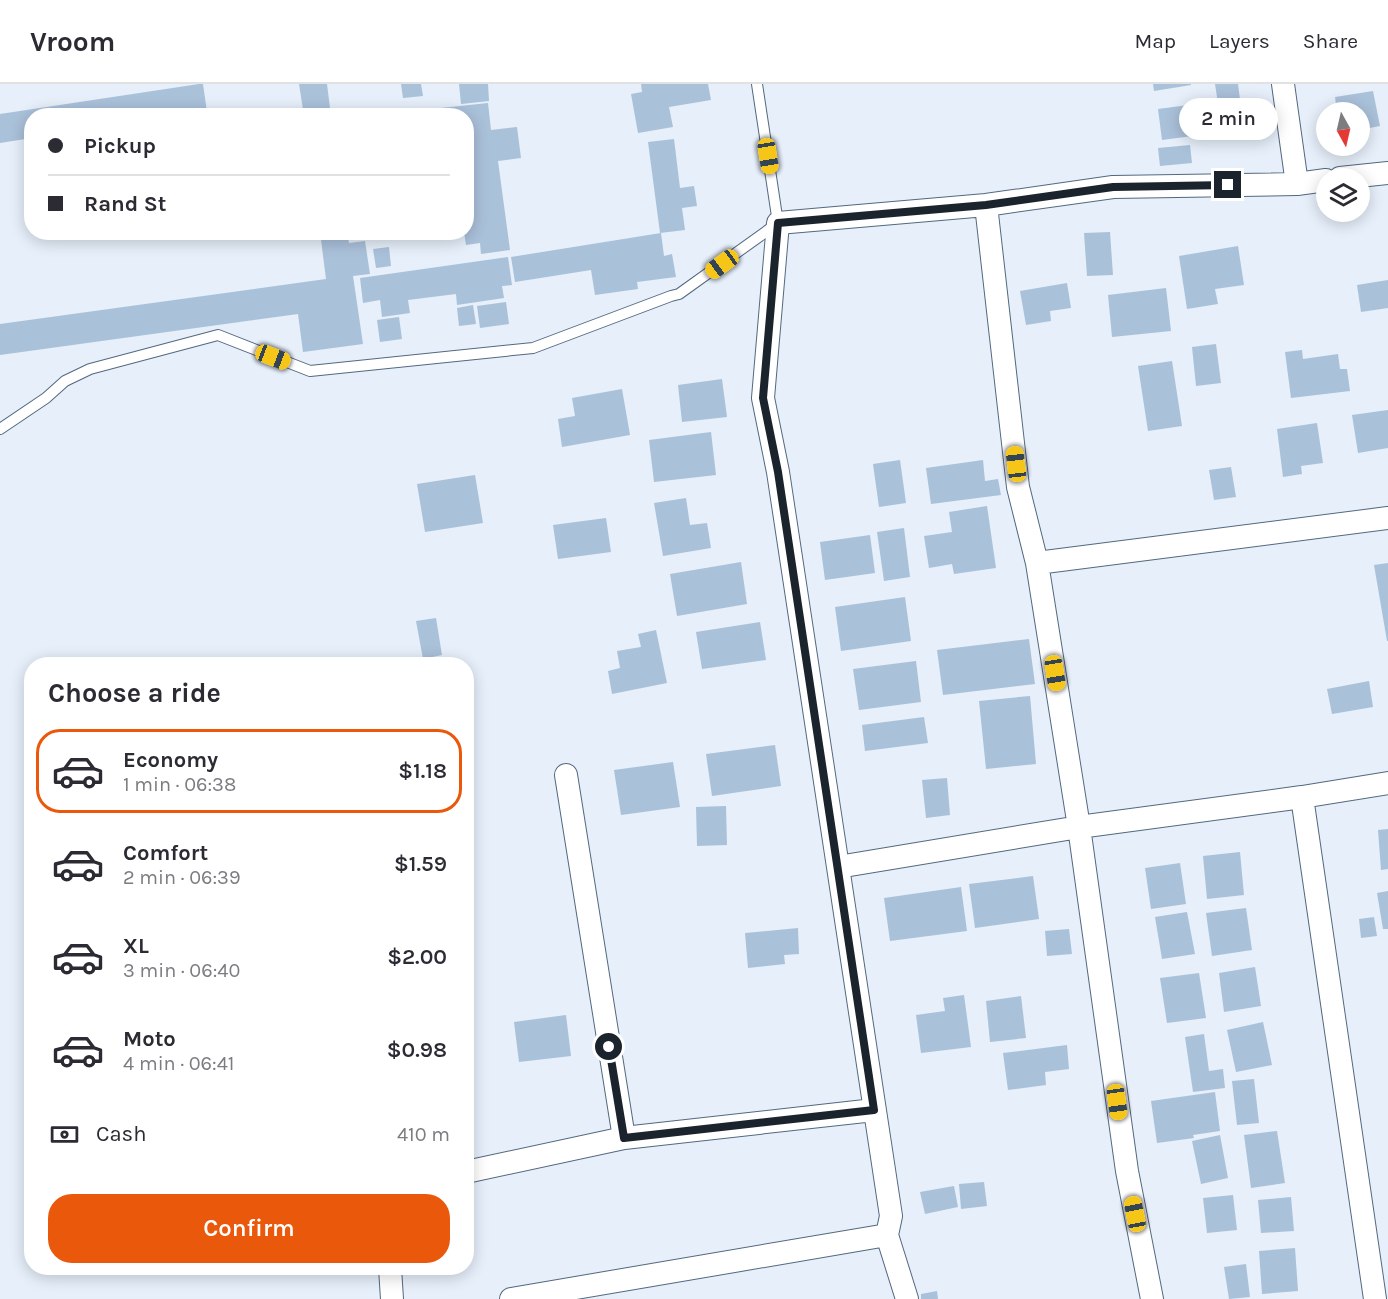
<!DOCTYPE html>
<meta charset="utf-8">
<style>
body{margin:0;font-family:Karla,sans-serif;background:#f2f2f3;color:#2b2b33;height:100vh;display:flex;flex-direction:column;font-size:22px;white-space:nowrap}
*{box-sizing:border-box;margin:0}
p{font-size:20px;color:#7c7c81}
.icon{flex:none;width:33px;height:33px;fill:none;stroke:currentColor;stroke-width:2;stroke-linecap:round;stroke-linejoin:round}
.map{position:relative;flex:1;overflow:hidden}
.panel{position:absolute;left:24px;top:573px;width:450px;height:618px;display:flex;flex-direction:column;background:#fff;border-radius:24px;box-shadow:0 3px 15px #0003}
.panel>*{flex:none}
.hud{position:absolute;left:24px;top:24px;width:450px;height:132px;border-radius:24px;box-shadow:0 3px 15px #0003;display:grid;align-content:center;height:132px;padding:0 24px;background:#fff}
.needle{width:39px;rotate:172deg}
.controls{position:absolute;left:1316px;top:18px;display:grid;gap:12px}
.controls a{display:grid;place-items:center;width:54px;height:54px;border-radius:50%;background:#fff;box-shadow:0 3px 15px #0003;font-size:30px}
.end{position:absolute;width:27px;height:27px;margin:-14px;border:8px solid #1b242d;background:#fff;box-shadow:0 0 0 3px #fff}
.from{border-radius:50%}
.bubble{position:absolute;height:42px;border-radius:21px;background:#fff;box-shadow:0 3px 15px #0003;font-size:20px;font-weight:600;line-height:42px;text-align:center}
.car{position:absolute;width:18px;height:36px;margin:-18px -9px;border-radius:8px;box-shadow:0 0 4px 2px #0007;background:linear-gradient(#f5c518 24%,#345 0 40%,#f5c518 0 76%,#345 0 86%,#f5c518 0)}
.hud b{display:flex;align-items:center;gap:21px;height:57px;font-size:22px}
.hud b+b{border-top:2px solid #e1e1e2}
.hud i{width:15px;height:15px;background:#2b2b33}
ul{padding:0;list-style:none}
li{display:flex;align-items:center;gap:18px;height:84px;margin:0 12px 9px;padding:0 12px;border:3px solid transparent;border-radius:24px}
li div{flex:1}
li b{display:block;font-size:22px}
li em{font-style:normal;font-weight:600}
li.on{border-color:#ea580c}
li>.icon{width:54px;height:54px;stroke-width:1.5}
h2{padding:0 24px;font-size:27px;line-height:72px}
.pay{display:flex;align-items:center;gap:15px;height:66px;padding:0 24px;font-size:22px}
.pay p{margin-inline-start:auto}
.action{display:flex;gap:12px;margin-top:auto;padding:12px 24px}
.action a{flex:1;height:69px;border-radius:24px;background:#ea580c;color:#fff;font-size:24px;font-weight:600;line-height:69px;text-align:center}
header{display:flex;align-items:center;gap:36px;box-sizing:border-box;height:84px;padding:0 30px;background:#fff;border-bottom:2px solid #e1e1e2}
header strong{font-size:28px}
nav{display:flex;gap:33px;margin-inline-start:auto;font-size:21px}
.map>svg:first-child{display:block}
</style>
<header>
<strong>Vroom</strong>
<nav><a>Map</a><a>Layers</a><a>Share</a></nav>
</header>
<div class="map">
<svg width="1388" height="1215" viewBox="0 0 1388 1215">
<rect width="100%" height="100%" fill="#e6effa"/>
<!-- building -->
<path fill="#aac1da" d="M199 0H203L207 28 182 32H32V54L0 59V30Z
M299 0H327L331 32H304Z
M401 0H421L423 12 403 14Z
M459 0H488L489 17 461 20Z
M641 0H708L711 16 669 23 673 43 638 49 631 10 642 8Z
M1153 0H1191V1L1154 7Z
M1215 0H1238L1241 23 1219 26Z
M1373 7 1380 42 1359 46V28H1337L1335 13Z
M488 19 491 46 517 43 521 74 498 77 510 166 481 170 480 159 466 161 464 148H466V116L474 115 470 82 466 83V32H432L431 25Z
M1204 19 1208 50 1162 56 1158 25Z
M674 55 680 104 694 102 697 122 682 124 685 146 660 149 648 58Z
M1190 61 1192 79 1160 82 1158 64Z
M320 148H347L349 159 365 157 370 190 353 192 363 260 303 268 298 230 0 271V240L326 195Z
M1110 148 1113 191 1087 192 1084 149Z
M661 149 664 172 672 170 676 193 637 198 638 205 595 211 591 186 515 198 511 173Z
M1238 162 1244 201 1215 205 1218 220 1187 225 1179 172Z
M389 163 391 182 376 184 373 165Z
M508 173 512 201 502 202 504 214 457 221 456 210 408 216 410 229 382 233 380 216 363 219 360 194Z
M1388 196V224L1361 228 1357 201Z
M1067 199 1071 224 1050 227 1051 237 1026 241 1020 207Z
M1166 204 1171 247 1112 253 1108 211Z
M506 218 509 240 480 244 477 222Z
M473 221 476 240 459 242 457 224Z
M399 233 402 255 380 258 377 236Z
M1216 260 1221 299 1196 302 1192 263Z
M1302 266 1303 275 1338 270 1340 285H1347L1350 307 1291 314 1285 268Z
M1172 277 1182 342 1148 347 1138 282Z
M722 295 727 333 682 338 678 301Z
M622 305 630 351 562 363 558 335 575 332 572 314Z
M1388 326V364L1358 369 1352 331Z
M1317 339 1323 379 1301 382 1302 390 1283 393 1277 345Z
M711 348 716 391 654 398 649 356Z
M900 376 906 419 879 423 873 380Z
M983 376 985 397 998 395 1001 411 931 420 926 384Z
M1231 383 1236 413 1214 416 1209 386Z
M475 391 483 439 425 448 417 400Z
M686 414 690 441 707 439 711 464 663 472 654 419Z
M987 422 996 484 954 490 952 480 929 484 924 452 952 448 949 428Z
M606 434 611 468 558 475 553 441Z
M904 444 910 493 884 497 877 448Z
M870 451 875 489 825 496 820 458Z
M741 478 747 520 677 532 670 490Z
M1388 479V557H1387L1374 481Z
M905 513 911 557 841 567 835 523Z
M436 534 442 571 423 575 416 537Z
M760 538 766 576 702 585 696 548Z
M656 546 667 599 612 610 608 587 620 584 617 567 641 563 638 550Z
M1029 555 1035 600 943 611 937 566Z
M916 577 921 618 859 626 853 585Z
M1369 597 1373 623 1332 630 1327 605Z
M1030 612 1036 680 986 685 979 617Z
M924 633 928 659 865 667 862 641Z
M775 661 781 702 712 712 706 670Z
M673 678 680 723 621 731 614 686Z
M947 694 950 731 926 734 922 696Z
M726 722 727 761 697 762 696 723Z
M1388 745V785L1381 786 1378 746Z
M1240 768 1244 811 1207 815 1203 772Z
M1180 779 1186 820 1151 825 1145 784Z
M1033 792 1039 835 975 844 969 800Z
M961 803 967 847 890 857 884 814Z
M1388 807V845H1383L1377 809Z
M1246 824 1252 866 1212 872 1206 829Z
M1187 828 1195 870 1162 875 1155 833Z
M1374 833 1377 852 1361 854 1359 835Z
M798 844 799 870 784 871 785 880 748 884 745 849Z
M1069 845 1072 870 1047 872 1045 847Z
M1255 883 1261 922 1224 928 1219 889Z
M1199 889 1206 934 1167 939 1160 894Z
M964 911 971 963 921 969 916 931 945 927 943 914Z
M1021 912 1026 954 990 958 986 917Z
M566 931 571 972 519 978 514 938Z
M1263 938 1272 981 1236 988 1227 946Z
M469 945 473 982 466 983V946Z
M1204 950 1209 987 1223 985 1225 1004 1193 1008 1185 953Z
M1067 961 1069 985 1045 988 1046 1001 1008 1006 1003 969Z
M1254 995 1259 1039 1237 1041 1232 997Z
M1215 1008 1220 1047 1193 1051 1194 1054 1157 1059 1151 1017Z
M1277 1047 1285 1099 1251 1104 1244 1051Z
M1220 1051 1228 1094 1201 1100 1192 1057Z
M984 1098 987 1122 961 1125 959 1100Z
M954 1102 958 1123 925 1130 920 1108Z
M1233 1111 1237 1146 1207 1149 1203 1114Z
M1291 1113 1294 1147 1261 1149 1258 1116Z
M1295 1164 1298 1207 1262 1210 1259 1167Z
M1246 1180 1250 1213 1229 1215 1224 1183Z
M937 1207 938 1215H921V1210Z"/>
<g fill="none" stroke-linecap="round" stroke-linejoin="round">
<!-- lane casing -->
<g stroke="#53687f" stroke-width="12">
<path id="lane" d="M0 345 46 314 65 297 90 285 218 251 310 287 533 264 671 212 679 210 778 139 757 0"/>
</g>
<!-- street casing -->
<g stroke="#53687f" stroke-width="24">
<path id="street" d="M1283 0 1297 100
M1340 94 1388 89
M986 121 1018 403 1037 479 1079 743 1127 1087 1152 1215
M1037 479 1388 434
M566 691 624 1054
M1302 713 1375 1215
M838 783 1079 743 1302 713 1388 699
M466 1088 624 1054 874 1026
M390 1184 392 1215
M511 1215 887 1151
M907 1215 887 1151 891 1132 778 388 763 314 778 139 986 121 1113 103 1297 100 1326 96"/>
</g>
<!-- lane -->
<use href="#lane" stroke="#fff" stroke-width="10"/>
<!-- street -->
<use href="#street" stroke="#fff" stroke-width="22"/>
</g>
<g fill="none" stroke-linecap="round" stroke-linejoin="round">
<!-- route -->
<path stroke="#1b242d" stroke-width="8" d="M609 963 624 1054 874 1026 778 388 763 314 778 139 986 121 1113 103 1228 101"/>
</g>
</svg>
<div class="controls">
<a><svg class="needle" viewBox="-14 -14 28 28"><path d="M0-13l5 13h-10z" fill="#e53935"/><path d="M0 13l5-13h-10z" fill="#7c7c81"/></svg></a>
<a><svg class="icon" aria-label="layers" viewBox="0 0 24 24"><path d="M12 4l9 5-9 5-9-5zM3 14l9 5 9-5"/></svg></a>
</div>
<i class="end from" style="left:609px;top:963px"></i>
<i class="end" style="left:1228px;top:101px"></i>
<div class="bubble" style="left:1179px;top:14px;width:99px">2 min</div>
<i class="car" style="left:768px;top:72px;rotate:171deg"></i>
<i class="car" style="left:722px;top:180px;rotate:234deg"></i>
<i class="car" style="left:273px;top:273px;rotate:111deg"></i>
<i class="car" style="left:1016px;top:380px;rotate:353deg"></i>
<i class="car" style="left:1055px;top:589px;rotate:171deg"></i>
<i class="car" style="left:1117px;top:1018px;rotate:172deg"></i>
<i class="car" style="left:1135px;top:1130px;rotate:349deg"></i>
<div class="hud">
<b><i class="from"></i>Pickup</b>
<b><i></i>Rand St</b>
</div>
<section class="panel">
<h2>Choose a ride</h2>
<ul>
<li class="on"><svg class="icon" aria-label="car" viewBox="0 0 24 24"><path d="M5 17H2v-5l4-1 3-4h7l3 4 3 1v5h-3M9 17h6M6 11h13"/><circle cx="7" cy="17" r="2"/><circle cx="17" cy="17" r="2"/></svg><div><b>Economy</b><p>1 min · 06:38</p></div><em>$1.18</em></li>
<li><svg class="icon" aria-label="car" viewBox="0 0 24 24"><path d="M5 17H2v-5l4-1 3-4h7l3 4 3 1v5h-3M9 17h6M6 11h13"/><circle cx="7" cy="17" r="2"/><circle cx="17" cy="17" r="2"/></svg><div><b>Comfort</b><p>2 min · 06:39</p></div><em>$1.59</em></li>
<li><svg class="icon" aria-label="car" viewBox="0 0 24 24"><path d="M5 17H2v-5l4-1 3-4h7l3 4 3 1v5h-3M9 17h6M6 11h13"/><circle cx="7" cy="17" r="2"/><circle cx="17" cy="17" r="2"/></svg><div><b>XL</b><p>3 min · 06:40</p></div><em>$2.00</em></li>
<li><svg class="icon" aria-label="car" viewBox="0 0 24 24"><path d="M5 17H2v-5l4-1 3-4h7l3 4 3 1v5h-3M9 17h6M6 11h13"/><circle cx="7" cy="17" r="2"/><circle cx="17" cy="17" r="2"/></svg><div><b>Moto</b><p>4 min · 06:41</p></div><em>$0.98</em></li>
</ul>
<div class="pay"><svg class="icon" aria-label="cash" viewBox="0 0 24 24"><path d="M3 7h18v10H3z"/><circle cx="12" cy="12" r="2"/></svg>Cash<p>410 m</p></div>
<div class="action"><a>Confirm</a></div>
</section>
</div>
